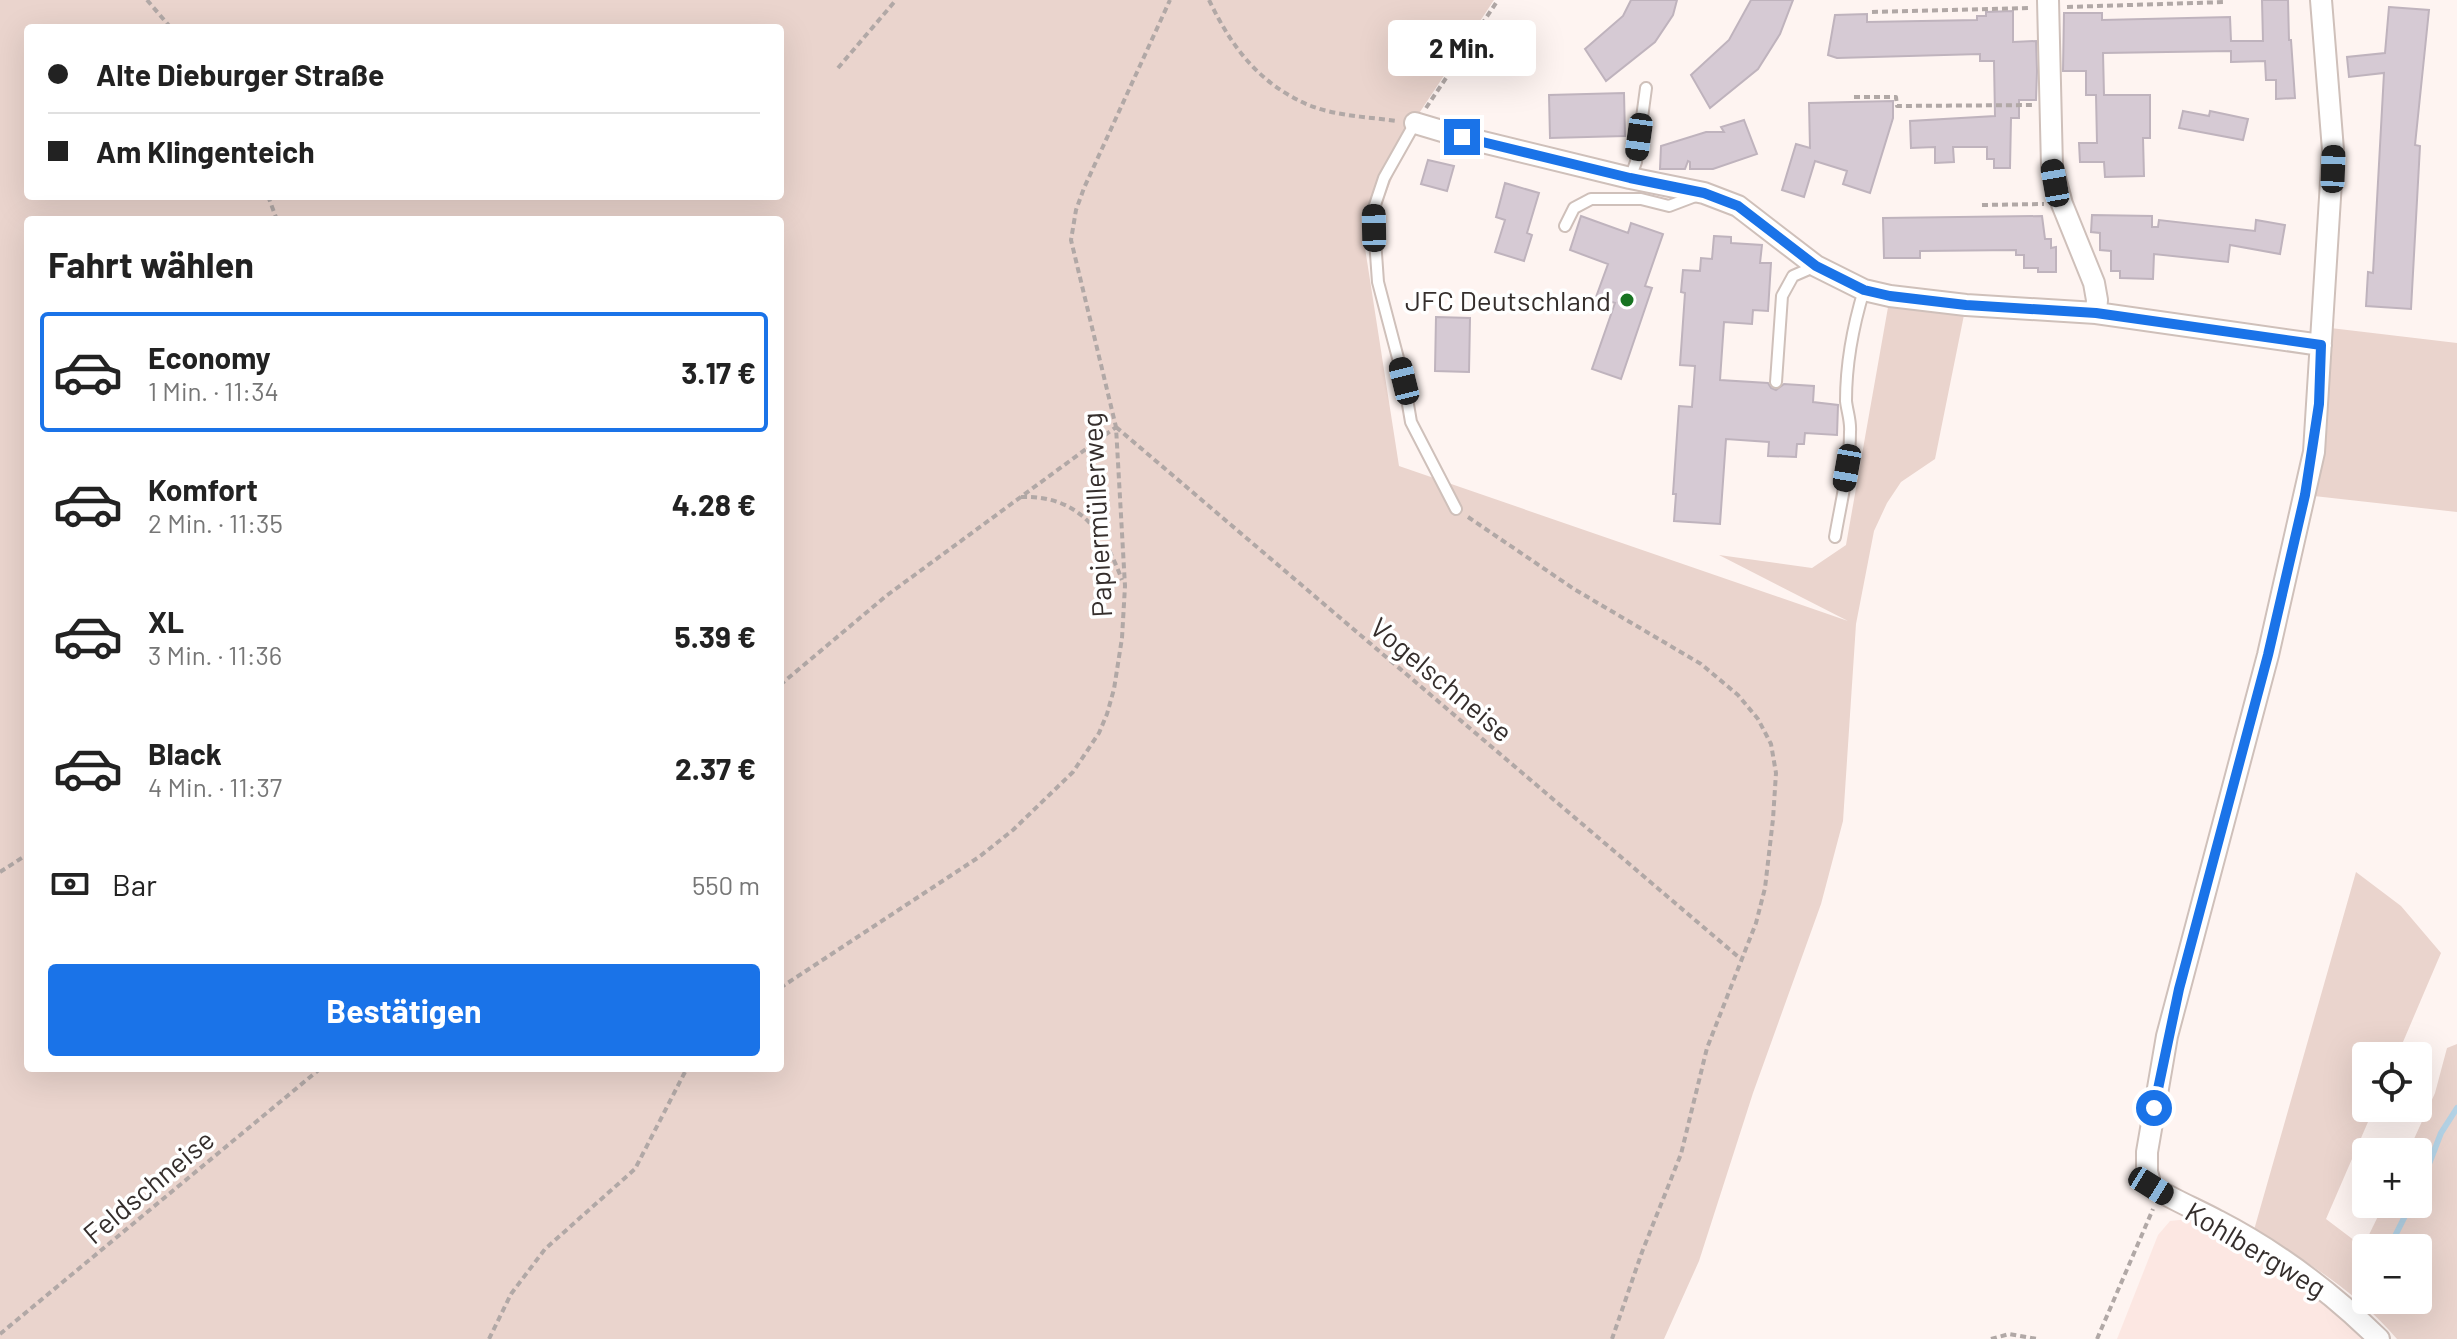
<!DOCTYPE html>
<html lang="de">
<meta charset="utf-8">
<style>
body{margin:0;font-family:Barlow,sans-serif;background:#f2f2f2;color:#222;height:100vh;display:flex;flex-direction:column;font-size:30px;white-space:nowrap}
*{box-sizing:border-box;margin:0}
p{font-size:26px;color:#767676}
.icon{flex:none;width:44px;height:44px;fill:none;stroke:currentColor;stroke-width:2;stroke-linecap:round;stroke-linejoin:round}
.map{position:relative;flex:1;overflow:hidden}
.side{position:absolute;left:24px;top:216px;width:760px;height:856px;display:flex;flex-direction:column;background:#fff;border-radius:8px;box-shadow:0 8px 32px #0002}
.side>*{flex:none}
.guide{position:absolute;left:24px;top:24px;width:760px;height:176px;border-radius:8px;box-shadow:0 8px 32px #0002;display:grid;align-content:center;height:176px;padding:0 24px;background:#fff}
.tools{position:absolute;left:2352px;top:1042px;display:grid;gap:16px}
.tools a{display:grid;place-items:center;width:80px;height:80px;border-radius:8px;background:#fff;box-shadow:0 8px 32px #0002;font-size:40px}
.end{position:absolute;width:36px;height:36px;margin:-18px;border:10px solid #1a73e8;background:#fff;box-shadow:0 0 0 4px #fff}
.from{border-radius:50%}
.bubble{position:absolute;height:56px;border-radius:8px;background:#fff;box-shadow:0 8px 32px #0002;font-size:26px;font-weight:700;line-height:56px;text-align:center}
.car{position:absolute;width:24px;height:48px;margin:-24px -12px;border-radius:10px;box-shadow:0 0 6px 2px #0007;background:linear-gradient(#222 24%,#8ab4d8 0 40%,#222 0 76%,#8ab4d8 0 86%,#222 0)}
.guide b{display:flex;align-items:center;gap:28px;height:76px;font-size:30px}
.guide b+b{border-top:2px solid #e0e0e0}
.guide i{width:20px;height:20px;background:#222}
ul{padding:0;list-style:none}
li{display:flex;align-items:center;gap:24px;height:120px;margin:0 16px 12px;padding:0 8px;border:4px solid transparent;border-radius:8px}
li div{flex:1}
li b{display:block;font-size:30px}
li em{font-style:normal;font-weight:700}
li.active{border-color:#1a73e8}
li>.icon{width:72px;height:72px;stroke-width:1.5}
h2{padding:0 24px;font-size:36px;line-height:96px}
.pay{display:flex;align-items:center;gap:20px;height:88px;padding:0 24px;font-size:30px}
.pay p{margin-inline-start:auto}
.primary-button{display:flex;gap:16px;margin-top:auto;padding:16px 24px}
.primary-button a{flex:1;height:92px;border-radius:8px;background:#1a73e8;color:#fff;font-size:32px;font-weight:700;line-height:92px;text-align:center}
.map>svg:first-child{display:block}
</style>
<div class="map">
<svg width="2457" height="1339" viewBox="0 0 2457 1339">
<rect width="100%" height="100%" fill="#fef4f1"/>
<!-- commercial -->
<path fill="#fce7e2" d="M2189 1219 2254 1254 2330 1302 2364 1339H2117L2158 1235 2170 1221Z"/>
<!-- green -->
<path fill="#ead4cd" fill-rule="evenodd" d="M0 0H1494L1414 121 1365 248 1399 466 1848 621 1719 555 1812 568 1846 545 1890 296 1966 305 1935 459 1901 482 1887 503 1874 531 1856 624 1843 821 1821 904 1753 1093 1699 1261 1664 1339H0ZM28 28H780V196H28ZM28 220H780V1068H28Z
M2322 327 2457 343V512L2305 495Z
M2356 872 2401 906 2441 953 2397 1056H2366V1108H2374L2326 1219 2363 1247 2384 1204H2418V1152H2408L2435 1093 2447 1048 2457 1044V1339H2397C2357 1292 2306 1261 2254 1230ZM2366 1248H2418V1300H2366Z"/>
<g fill="none" stroke-linecap="round" stroke-linejoin="round">
<!-- stream -->
<path stroke="#b4d3e6" stroke-width="6" d="M2418 1181 2429 1164 2441 1133 2457 1108
M2389 1248 2411 1204
M2369 1302V1300"/>
</g>
<!-- building -->
<path fill="#d6cad4" stroke="#bfb3bd" stroke-width="2" d="M1631 0H1677L1673 15 1655 42 1606 81 1585 49 1623 16Z
M1751 0H1793L1780 34 1758 69 1710 108 1691 75 1729 40Z
M2262 0H2288L2289 40H2291L2295 98 2276 99V80H2266L2265 61 2231 62V51L2103 53 2104 95H2150V138H2143L2144 176 2105 177 2104 162H2080L2079 143H2097L2096 95H2086V71H2063L2064 13H2102V20L2230 17 2231 41H2263Z
M2389 7 2429 10 2415 145 2420 146 2411 309 2366 306 2368 272 2373 273 2384 73 2349 77 2347 57 2385 53Z
M2013 11V42L2036 41 2037 71 2036 100H2019V118H2011L2010 168H1994V159H1987V147H1953L1954 162 1935 163V147L1911 148 1910 121 1995 116 1994 61H1980V54L1837 58 1828 55 1835 15 1867 14V22L1977 20V16H1986V12Z
M1624 93 1625 136 1550 138 1549 95Z
M1893 101V118L1870 193 1843 184 1847 171 1815 161 1804 197 1782 190 1796 144 1810 148 1809 103Z
M2183 111 2209 116 2210 111 2248 119 2243 140 2179 128Z
M1744 120 1757 154 1713 169H1690V162L1688 161 1685 169H1660L1661 146 1706 132H1724L1721 127Z
M1428 160 1454 166 1447 191 1421 184Z
M1505 183 1539 193 1527 233 1532 235 1524 261 1495 252 1505 220 1496 217Z
M2092 215 2152 216V227H2158L2159 220 2255 231 2256 220 2285 225 2280 254 2230 245 2228 262 2154 254 2153 279 2120 278V271H2111V251L2100 250V233L2091 232Z
M1581 216 1628 233 1631 223 1663 234 1645 286 1652 288 1621 379 1592 369 1615 303 1596 297 1608 264 1570 250Z
M2042 216 2045 239H2051V248L2056 247V272H2038V268H2024V255H2016V250L1920 251V258H1884L1883 218Z
M1714 236 1731 237V243L1762 245 1760 263H1771L1768 311 1753 310 1752 324 1724 322 1720 380 1768 383 1771 388 1776 390 1784 384 1814 386 1813 402 1838 405 1837 435 1805 433 1804 444H1797L1796 457 1768 456 1769 442 1726 439 1720 524 1674 521 1676 494H1673L1679 406 1692 407 1695 366 1680 365 1685 293 1681 292 1683 270 1700 271 1701 258 1712 259Z
M1436 317 1470 318 1469 372 1435 371Z"/>
<g fill="none" stroke-linecap="round" stroke-linejoin="round">
<!-- lane casing -->
<g stroke="#cfc0ba" stroke-width="14">
<path id="lane" d="M1415 123 1384 178 1373 211 1378 282 1404 381 1411 422 1456 509
M1630 178 1636 162 1646 88
M1565 226 1574 208 1591 199H1641L1669 206 1698 195
M1776 382 1782 296 1793 276 1816 266
M1835 537C1841 502 1850 467 1850 432 1851 421 1847 411 1846 401 1846 363 1853 326 1864 290"/>
</g>
<!-- street casing -->
<g stroke="#cfc0ba" stroke-width="24">
<path id="street" d="M2048 0 2052 167 2062 204 2094 283 2097 300 2096 313
M2321 0 2333 150 2314 452 2268 655 2167 1036 2147 1152V1172L2151 1186C2173 1200 2196 1209 2218 1221 2278 1252 2331 1292 2379 1339
M1415 123 1462 137 1630 178 1704 193 1738 206 1816 266 1864 290 1890 296 1966 305 2096 313 2321 345"/>
</g>
<!-- path -->
<path stroke="#b1a8a6" stroke-width="4" stroke-dasharray="6 4" stroke-linecap="butt" d="M147 0 171 28
M1209 0C1232 48 1260 85 1311 106 1337 116 1369 117 1397 121
M2067 7 2225 2
M1872 12 2030 8
M838 68 896 0
M1854 97H1896L1897 106 2033 105
M1426 108 1498 0
M268 196 277 220
M1982 205 2044 204
M1116 427 1742 960
M1021 497C1078 495 1104 531 1122 580
M1468 517 1574 589 1701 664 1738 695 1758 719 1771 744 1776 773 1773 819 1765 888 1756 923 1707 1048 1681 1154 1642 1252 1612 1339
M780 685 886 596 1116 427
M0 872 28 854
M780 988 979 857 1013 830 1073 772 1099 733 1107 714 1114 689 1122 638 1125 586 1116 427 1071 240 1076 210 1084 188 1170 0
M0 1334 321 1068
M489 1339 511 1294 545 1249 635 1169 687 1068
M1991 1339 2009 1334 2037 1339
M2097 1339 2153 1209"/>
<!-- lane -->
<use href="#lane" stroke="#fff" stroke-width="10"/>
<!-- street -->
<use href="#street" stroke="#fff" stroke-width="20"/>
</g>
<g fill="none" stroke-linecap="round" stroke-linejoin="round">
<!-- route -->
<path stroke="#1a73e8" stroke-width="10" d="M1462 137 1630 178 1704 193 1738 206 1816 266 1864 290 1890 296 1966 305 2096 313 2321 345 2319 404 2305 495 2268 655 2179 989 2154 1108"/>
</g>
<!-- markers -->
<circle fill="#177321" stroke="#fff" stroke-width="3" cx="1627" cy="300" r="8"/>
<g text-anchor="middle" dominant-baseline="central" stroke-width="7" stroke-linejoin="round" paint-order="stroke">
<!-- poi labels -->
<g font-size="28" fill="#352e2c" stroke="#fff" text-anchor="end">
<text x="1611" y="300">JFC Deutschland</text>
</g>
<!-- street labels -->
<g font-size="28" fill="#352e2c" stroke="#fff">
<text transform="translate(1096 515) rotate(-93)">Papiermüllerweg</text>
<text transform="translate(1442 679) rotate(40)">Vogelschneise</text>
<text transform="translate(148 1186) rotate(-40)">Feldschneise</text>
<text transform="translate(2256 1249) rotate(31)">Kohlbergweg</text>
</g>
</g>
</svg>
<div class="tools">
<a><svg class="icon" aria-label="locate" viewBox="0 0 24 24"><circle cx="12" cy="12" r="6"/><path d="M12 2v4M12 18v4M2 12h4M18 12h4"/></svg></a>
<a>+</a>
<a>−</a>
</div>
<i class="end from" style="left:2154px;top:1108px"></i>
<i class="end" style="left:1462px;top:137px"></i>
<div class="bubble" style="left:1388px;top:20px;width:148px">2 Min.</div>
<i class="car" style="left:1639px;top:137px;rotate:188deg"></i>
<i class="car" style="left:2333px;top:169px;rotate:2deg"></i>
<i class="car" style="left:2055px;top:183px;rotate:350deg"></i>
<i class="car" style="left:1374px;top:228px;rotate:359deg"></i>
<i class="car" style="left:1404px;top:381px;rotate:346deg"></i>
<i class="car" style="left:1847px;top:468px;rotate:190deg"></i>
<i class="car" style="left:2151px;top:1186px;rotate:122deg"></i>
<div class="guide">
<b><i class="from"></i>Alte Dieburger Straße</b>
<b><i></i>Am Klingenteich</b>
</div>
<section class="side">
<h2>Fahrt wählen</h2>
<ul>
<li class="active"><svg class="icon" aria-label="car" viewBox="0 0 24 24"><path d="M5 17H2v-5l4-1 3-4h7l3 4 3 1v5h-3M9 17h6M6 11h13"/><circle cx="7" cy="17" r="2"/><circle cx="17" cy="17" r="2"/></svg><div><b>Economy</b><p>1 Min. · 11:34</p></div><em>3.17 €</em></li>
<li><svg class="icon" aria-label="car" viewBox="0 0 24 24"><path d="M5 17H2v-5l4-1 3-4h7l3 4 3 1v5h-3M9 17h6M6 11h13"/><circle cx="7" cy="17" r="2"/><circle cx="17" cy="17" r="2"/></svg><div><b>Komfort</b><p>2 Min. · 11:35</p></div><em>4.28 €</em></li>
<li><svg class="icon" aria-label="car" viewBox="0 0 24 24"><path d="M5 17H2v-5l4-1 3-4h7l3 4 3 1v5h-3M9 17h6M6 11h13"/><circle cx="7" cy="17" r="2"/><circle cx="17" cy="17" r="2"/></svg><div><b>XL</b><p>3 Min. · 11:36</p></div><em>5.39 €</em></li>
<li><svg class="icon" aria-label="car" viewBox="0 0 24 24"><path d="M5 17H2v-5l4-1 3-4h7l3 4 3 1v5h-3M9 17h6M6 11h13"/><circle cx="7" cy="17" r="2"/><circle cx="17" cy="17" r="2"/></svg><div><b>Black</b><p>4 Min. · 11:37</p></div><em>2.37 €</em></li>
</ul>
<div class="pay"><svg class="icon" aria-label="cash" viewBox="0 0 24 24"><path d="M3 7h18v10H3z"/><circle cx="12" cy="12" r="2"/></svg>Bar<p>550 m</p></div>
<div class="primary-button"><a>Bestätigen</a></div>
</section>
</div>
